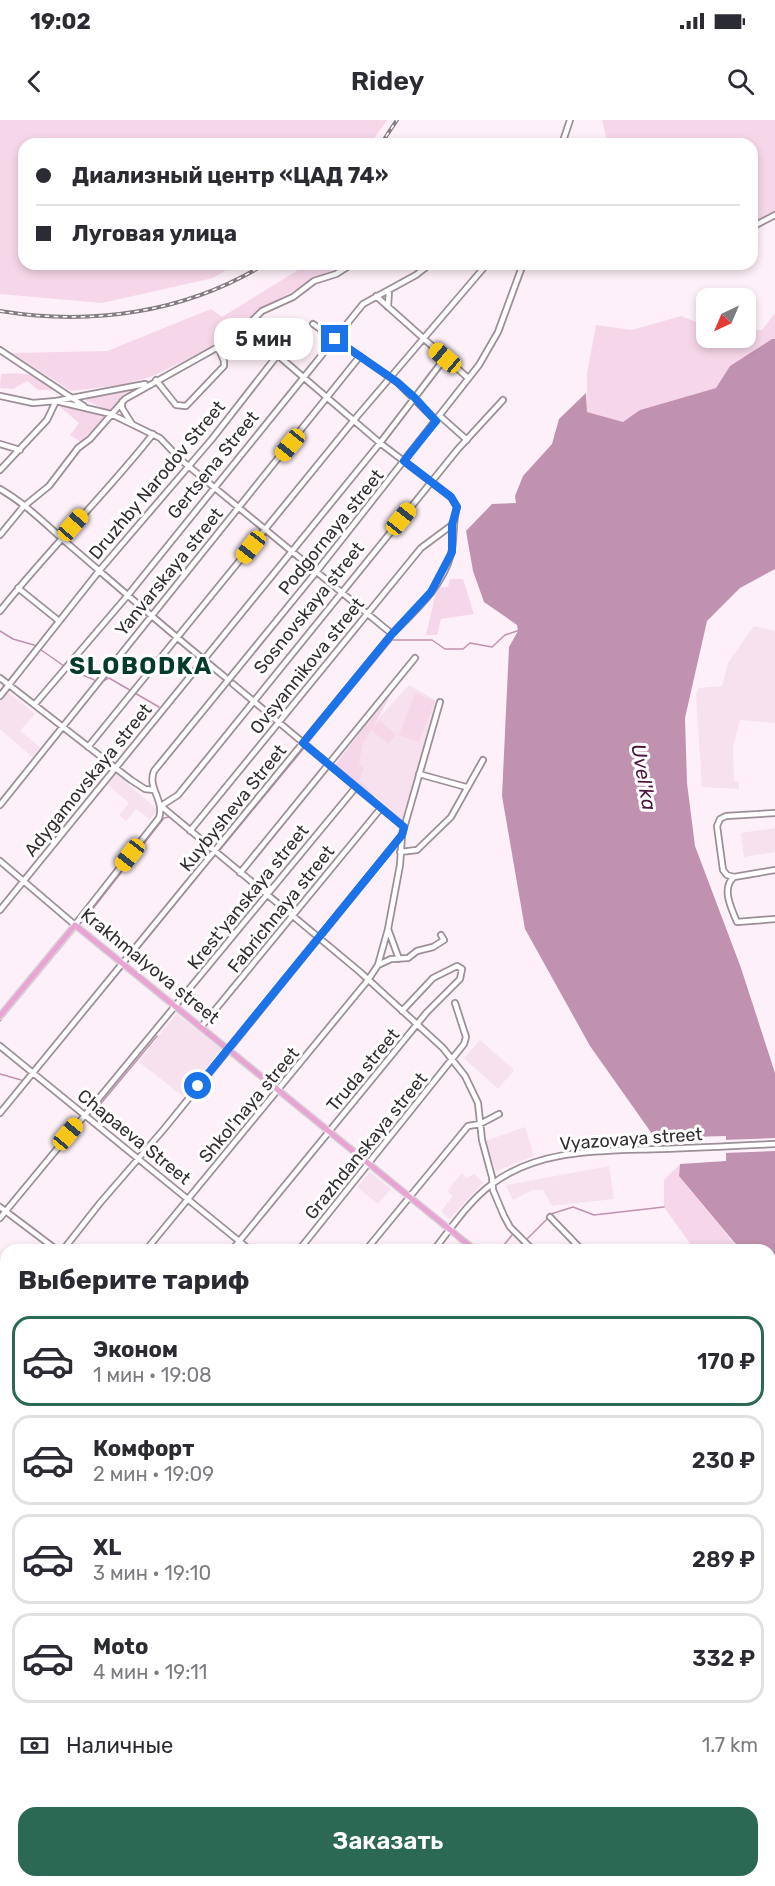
<!DOCTYPE html>
<html lang="ru">
<meta charset="utf-8">
<style>
body{margin:0;font-family:Rubik,sans-serif;background:#f2f2f3;color:#2b2b33;height:100vh;display:flex;flex-direction:column;font-size:22px;white-space:nowrap}
*{box-sizing:border-box;margin:0}
p{font-size:20px;color:#7c7c81}
.icon{flex:none;width:33px;height:33px;fill:none;stroke:currentColor;stroke-width:2;stroke-linecap:round;stroke-linejoin:round}
.map{position:relative;flex:1;overflow:hidden}
.side{position:absolute;left:0px;top:1124px;width:776px;height:644px;display:flex;flex-direction:column;background:#fff;border-radius:18px 18px 0 0;box-shadow:0 3px 9px #0003}
.side>*{flex:none}
.top-card{position:absolute;left:18px;top:18px;width:740px;height:132px;border-radius:18px;box-shadow:0 3px 9px #0003;display:grid;align-content:center;height:132px;padding:0 18px;background:#fff}
.needle{width:39px;rotate:224deg}
.fabs{position:absolute;left:696px;top:168px;display:grid;gap:12px}
.fabs a{display:grid;place-items:center;width:60px;height:60px;border-radius:12px;background:#fff;box-shadow:0 3px 9px #0003;font-size:30px}
.end{position:absolute;width:27px;height:27px;margin:-14px;border:8px solid #1a73e8;background:#fff;box-shadow:0 0 0 3px #fff}
.from{border-radius:50%}
.bubble{position:absolute;height:42px;border-radius:18px;background:#fff;box-shadow:0 3px 9px #0003;font-size:20px;font-weight:600;line-height:42px;text-align:center}
.car{position:absolute;width:18px;height:36px;margin:-18px -9px;border-radius:8px;box-shadow:0 0 4px 2px #0007;background:linear-gradient(#f5c518 24%,#345 0 40%,#f5c518 0 76%,#345 0 86%,#f5c518 0)}
.top-card b{display:flex;align-items:center;gap:21px;height:57px;font-size:22px}
.top-card b+b{border-top:2px solid #e1e1e2}
.top-card i{width:15px;height:15px;background:#2b2b33}
ul{padding:0;list-style:none}
li{display:flex;align-items:center;gap:18px;height:90px;margin:0 12px 9px;padding:0 6px;border:3px solid #e1e1e2;border-radius:18px}
li div{flex:1}
li b{display:block;font-size:22px}
li em{font-style:normal;font-weight:600}
li.active{border-color:#2c6955}
li>.icon{width:54px;height:54px;stroke-width:1.5}
h2{padding:0 18px;font-size:27px;line-height:72px}
.pay{display:flex;align-items:center;gap:15px;height:66px;padding:0 18px;font-size:22px}
.pay p{margin-inline-start:auto}
.action{display:flex;gap:12px;margin-top:auto;padding:12px 18px}
.action a{flex:1;height:69px;border-radius:18px;background:#2c6955;color:#fff;font-size:24px;font-weight:600;line-height:69px;text-align:center}
.status{display:flex;justify-content:space-between;align-items:center;height:42px;padding:0 30px;background:#fff;direction:ltr}
.status svg{height:16px;fill:currentColor}
header{display:flex;justify-content:space-between;align-items:center;height:78px;padding:0 18px;background:#fff;font-size:27px;font-weight:600}
.map>svg:first-child{display:block}
</style>
<div class="status"><b>19:02</b><svg viewBox="0 0 49 12"><path d="M0 12V9h3v3zM5 12V6h3v6zM10 12V3h3v9zM15 12V0h3v12zM26 1h20v11H26zM47 4h2v5h-2z"/></svg></div>
<header><svg class="icon" aria-label="back" viewBox="0 0 24 24"><path d="M15 5l-7 7 7 7"/></svg>Ridey<svg class="icon" aria-label="search" viewBox="0 0 24 24"><circle cx="10" cy="10" r="6"/><path d="M15 15l6 6"/></svg></header>
<div class="map">
<svg width="775" height="1766" viewBox="0 0 775 1766">
<rect width="100%" height="100%" fill="#fef0f8"/>
<!-- built -->
<path fill="#f7e1ee" d="M754 506 775 511V603L740 600 733 627 734 661 739 662V669L702 667 696 574 699 568 722 566 728 543Z
M409 565 440 583 402 700 338 643Z
M8 572 35 594 20 611 40 627 32 637 0 609V581Z
M115 653 158 690 150 699 136 689 126 701 119 695 129 683 107 664Z
M775 708V732L744 737 741 713Z
M176 894 221 929 184 977 139 942Z
M480 920 514 950 498 969 464 938Z
M525 1007 534 1036 496 1051 485 1021Z
M609 1046 614 1079 552 1086 543 1070H533L513 1080 506 1065Z
M370 1052 391 1069 378 1084 357 1067Z
M462 1053 466 1058 475 1054 483 1063 449 1099 441 1091 453 1076 447 1071Z
M0 1246 6 1252V1489L0 1498Z
M6 1522V1625H0V1533Z
M360 1761H371L374 1764 377 1761H443L436 1766H365Z"/>
<!-- green -->
<path fill="#f6d7e9" d="M0 0H387L370 24H24V144H236L213 158 102 183 0 174Z
M602 0H775V91L752 104V24H608Z
M308 144H348L319 156 258 191 239 211 214 226 153 256 121 265 71 271 12 233 107 231 211 189 222 197Z
M775 193V219L730 246 716 268 640 290 623 303 587 292V254L596 205 632 210 681 196 706 206V218H746V210H762Z
M17 253 31 255 57 270H38L27 261 13 269 0 268 1 254Z
M136 267 109 292 84 279Z
M63 285 105 296 81 322 70 315 79 303 60 287Z
M450 459H463L474 494 441 499 437 515H426L437 467H448Z
M396 565 373 607 380 601 396 615 388 624 371 610 363 623 359 644 364 649 359 660 375 676 374 678 335 645Z
M415 573 435 581 419 622 399 615Z
M680 1044 679 1056 733 1122 743 1129H694L664 1087V1060Z
M152 1761H277L271 1766H156Z"/>
<!-- water -->
<path fill="#c192af" d="M772 219H775V449L740 468 707 501 685 598 687 663 695 726 741 848 775 953V1154L770 1150V1130L743 1129 734 1122 679 1056 680 1044 726 1041V1016L655 1018 590 926 525 809 502 676 509 527 518 511 517 505 484 482 473 451 466 411 492 384 516 383 515 376 523 356 552 324 559 299 586 273 587 292 623 302 640 290 716 268 730 246Z"/>
<!-- pier -->
<path fill="#fef0f8" d="M775 1018V1031L724 1033V1020Z"/>
<g fill="none" stroke-linecap="round" stroke-linejoin="round">
<!-- stream -->
<path stroke="#c192af" stroke-width="1.5" d="M0 511 13 519 34 525 64 546
M68 549C79 556 87 555 96 561
M103 561 109 558 159 587
M309 621 392 520H432L445 529H463L470 523 492 527 505 515 520 510
M173 692 191 707
M194 710 219 731 304 628
M81 794 158 696
M84 800 164 698 169 697
M128 842 215 735
M0 901 76 809
M77 902 123 848
M0 930 30 954
M0 954 21 960
M33 957 66 983
M98 987 157 916
M85 999 140 1043
M551 1094 573 1087 594 1095 664 1087
M527 1119 548 1098
M239 1124 246 1130
M429 1130 433 1126
M500 1130 512 1115
M770 1432 775 1426
M770 1561 775 1565"/>
<!-- minor casing -->
<g stroke="#9c8f97" stroke-width="8">
<path id="minor" d="M562 24 570 0
M752 107 775 95
M376 176 468 258
M388 187 389 170
M313 204 397 262 436 301
M0 230 84 286
M156 260 176 285 186 286 224 246V241L218 227
M0 276 33 283 56 281 111 294 160 318 181 340 392 514
M503 280 458 329 178 675 161 686 360 852 443 928 465 956 478 983 482 1020 492 1057 493 1070 504 1096 510 1107 533 1130
M122 282V288L132 304
M440 296 467 320
M0 324 20 330
M0 350 47 300 56 281 145 264
M0 369C28 385 49 408 74 429 124 472 174 516 225 557
M0 415 23 387 49 366 78 328 90 319 125 279 218 227 241 212 262 191 293 177 314 161 336 154 352 144
M18 468 59 501
M0 491C48 430 105 375 153 314
M0 558 131 660 145 669 154 670
M233 564 404 707
M0 576 99 451 212 319 276 237
M35 584 128 475 363 184 416 155 430 144
M88 627 354 300 487 144
M419 654 466 667
M0 685 360 236
M775 693 726 696 720 699 717 706 723 750 727 755 734 757C721 768 731 788 737 802L775 799
M190 711 421 428 452 405
M400 732 417 730 451 697 483 640
M0 741 75 805 159 698C165 680 147 668 154 651L317 451 479 245 498 212 523 144
M240 753 415 538
M734 757 775 750
M0 790 380 323 445 238
M399 839 388 809 400 745 402 715 440 582
M378 845 391 839 408 838 417 831 433 827 444 820 441 815
M201 907 381 688
M0 926 250 1130
M0 993 392 514C415 491 443 466 451 434 455 419 452 403 457 387L451 377 380 323 246 208
M0 1087 57 1130
M550 1097 582 1130
M0 1098 356 667
M63 1130 100 1083 164 1009 402 715
M146 1130 368 860 378 845 388 809
M232 1130 427 892 460 859 462 849 457 846 433 858 402 891
M299 1130 464 924 466 917 455 883
M366 1130 468 1006 480 1004 499 994
M434 1130C452 1107 469 1081 492 1064 540 1028 603 1031 660 1029 698 1028 737 1026 775 1024
M0 1171 6 1176
M0 1209 6 1201
M0 1236 6 1242
M770 1284 775 1279
M770 1367 775 1361
M770 1531 775 1524
M770 1556 775 1561
M770 1618 775 1611
M770 1697 775 1691
M539 1761 544 1766
M650 1761 657 1766
M13 1766 14 1761
M85 1766 88 1761
M133 1766V1761
M300 1766 301 1761
M448 1766 451 1761
M515 1766 520 1761
M581 1766 585 1761
M713 1766 717 1761"/>
</g>
<!-- major casing -->
<g stroke="#d6d5d6" stroke-width="8">
<path id="major" d="M0 896 75 805 475 1130
M770 1374 775 1380"/>
</g>
<!-- minor -->
<use href="#minor" stroke="#fff" stroke-width="4.5"/>
<!-- major -->
<use href="#major" stroke="#e9a4d3" stroke-width="5"/>
<!-- rail casing -->
<g stroke="#867d82" stroke-width="4">
<path id="rail" d="M381 24 397 0
M0 191C91 206 185 193 265 144"/>
</g>
<!-- rail -->
<use href="#rail" stroke="#fff" stroke-width="1.5" stroke-dasharray="4.5" stroke-linecap="butt"/>
</g>
<g fill="none" stroke-linecap="round" stroke-linejoin="round">
<!-- route -->
<path stroke="#1a73e8" stroke-width="8" d="M198 966 402 715 404 707 303 623 392 514 431 472 452 432V405L457 387 451 377 404 341 436 301 414 277 397 262 335 219"/>
</g>
<g text-anchor="middle" dominant-baseline="central" stroke-width="6" stroke-linejoin="round" paint-order="stroke">
<!-- street labels -->
<g font-size="18" fill="#332e31" stroke="#fff">
<text transform="translate(213 345) rotate(-51)">Gertsena Street</text>
<text transform="translate(157 360) rotate(-50)">Druzhby Narodov Street</text>
<text transform="translate(331 412) rotate(-51)">Podgornaya street</text>
<text transform="translate(169 452) rotate(-51)">Yanvarskaya street</text>
<text transform="translate(309 488) rotate(-51)">Sosnovskaya street</text>
<text transform="translate(307 546) rotate(-51)">Ovsyannikova street</text>
<text transform="translate(88 660) rotate(-51)">Adygamovskaya street</text>
<text transform="translate(233 688) rotate(-51)">Kuybysheva Street</text>
<text transform="translate(248 777) rotate(-51)">Krest'yanskaya street</text>
<text transform="translate(281 789) rotate(-51)">Fabrichnaya street</text>
<text transform="translate(150 846) rotate(39)">Krakhmalyova street</text>
<text transform="translate(363 950) rotate(-50)">Truda street</text>
<text transform="translate(249 985) rotate(-50)">Shkol'naya street</text>
<text transform="translate(134 1017) rotate(39)">Chapaeva Street</text>
<text transform="translate(631 1019) rotate(-4)">Vyazovaya street</text>
<text transform="translate(366 1026) rotate(-51)">Grazhdanskaya street</text>
</g>
<!-- water labels -->
<g font-size="20" font-style="italic" fill="#4d153d" stroke="#fff">
<text transform="translate(644 657) rotate(80)">Uvel'ka</text>
</g>
<!-- district labels -->
<g font-size="24" font-weight="bold" letter-spacing="1.5" fill="#053b2c" stroke="#fff">
<text x="141" y="546">SLOBODKA</text>
</g>
</g>
</svg>
<div class="fabs">
<a><svg class="needle" viewBox="-14 -14 28 28"><path d="M0-13l5 13h-10z" fill="#e53935"/><path d="M0 13l5-13h-10z" fill="#7c7c81"/></svg></a>
</div>
<i class="end from" style="left:198px;top:966px"></i>
<i class="end" style="left:335px;top:219px"></i>
<div class="bubble" style="left:214px;top:198px;width:99px">5 мин</div>
<i class="car" style="left:445px;top:238px;rotate:310deg"></i>
<i class="car" style="left:290px;top:325px;rotate:219deg"></i>
<i class="car" style="left:401px;top:399px;rotate:39deg"></i>
<i class="car" style="left:73px;top:405px;rotate:41deg"></i>
<i class="car" style="left:251px;top:427px;rotate:218deg"></i>
<i class="car" style="left:130px;top:735px;rotate:218deg"></i>
<i class="car" style="left:68px;top:1014px;rotate:40deg"></i>
<div class="top-card">
<b><i class="from"></i>Диализный центр «ЦАД 74»</b>
<b><i></i>Луговая улица</b>
</div>
<section class="side">
<h2>Выберите тариф</h2>
<ul>
<li class="active"><svg class="icon" aria-label="car" viewBox="0 0 24 24"><path d="M5 17H2v-5l4-1 3-4h7l3 4 3 1v5h-3M9 17h6M6 11h13"/><circle cx="7" cy="17" r="2"/><circle cx="17" cy="17" r="2"/></svg><div><b>Эконом</b><p>1 мин · 19:08</p></div><em>170 ₽</em></li>
<li><svg class="icon" aria-label="car" viewBox="0 0 24 24"><path d="M5 17H2v-5l4-1 3-4h7l3 4 3 1v5h-3M9 17h6M6 11h13"/><circle cx="7" cy="17" r="2"/><circle cx="17" cy="17" r="2"/></svg><div><b>Комфорт</b><p>2 мин · 19:09</p></div><em>230 ₽</em></li>
<li><svg class="icon" aria-label="car" viewBox="0 0 24 24"><path d="M5 17H2v-5l4-1 3-4h7l3 4 3 1v5h-3M9 17h6M6 11h13"/><circle cx="7" cy="17" r="2"/><circle cx="17" cy="17" r="2"/></svg><div><b>XL</b><p>3 мин · 19:10</p></div><em>289 ₽</em></li>
<li><svg class="icon" aria-label="car" viewBox="0 0 24 24"><path d="M5 17H2v-5l4-1 3-4h7l3 4 3 1v5h-3M9 17h6M6 11h13"/><circle cx="7" cy="17" r="2"/><circle cx="17" cy="17" r="2"/></svg><div><b>Moto</b><p>4 мин · 19:11</p></div><em>332 ₽</em></li>
</ul>
<div class="pay"><svg class="icon" aria-label="cash" viewBox="0 0 24 24"><path d="M3 7h18v10H3z"/><circle cx="12" cy="12" r="2"/></svg>Наличные<p>1.7 km</p></div>
<div class="action"><a>Заказать</a></div>
</section>
</div>
